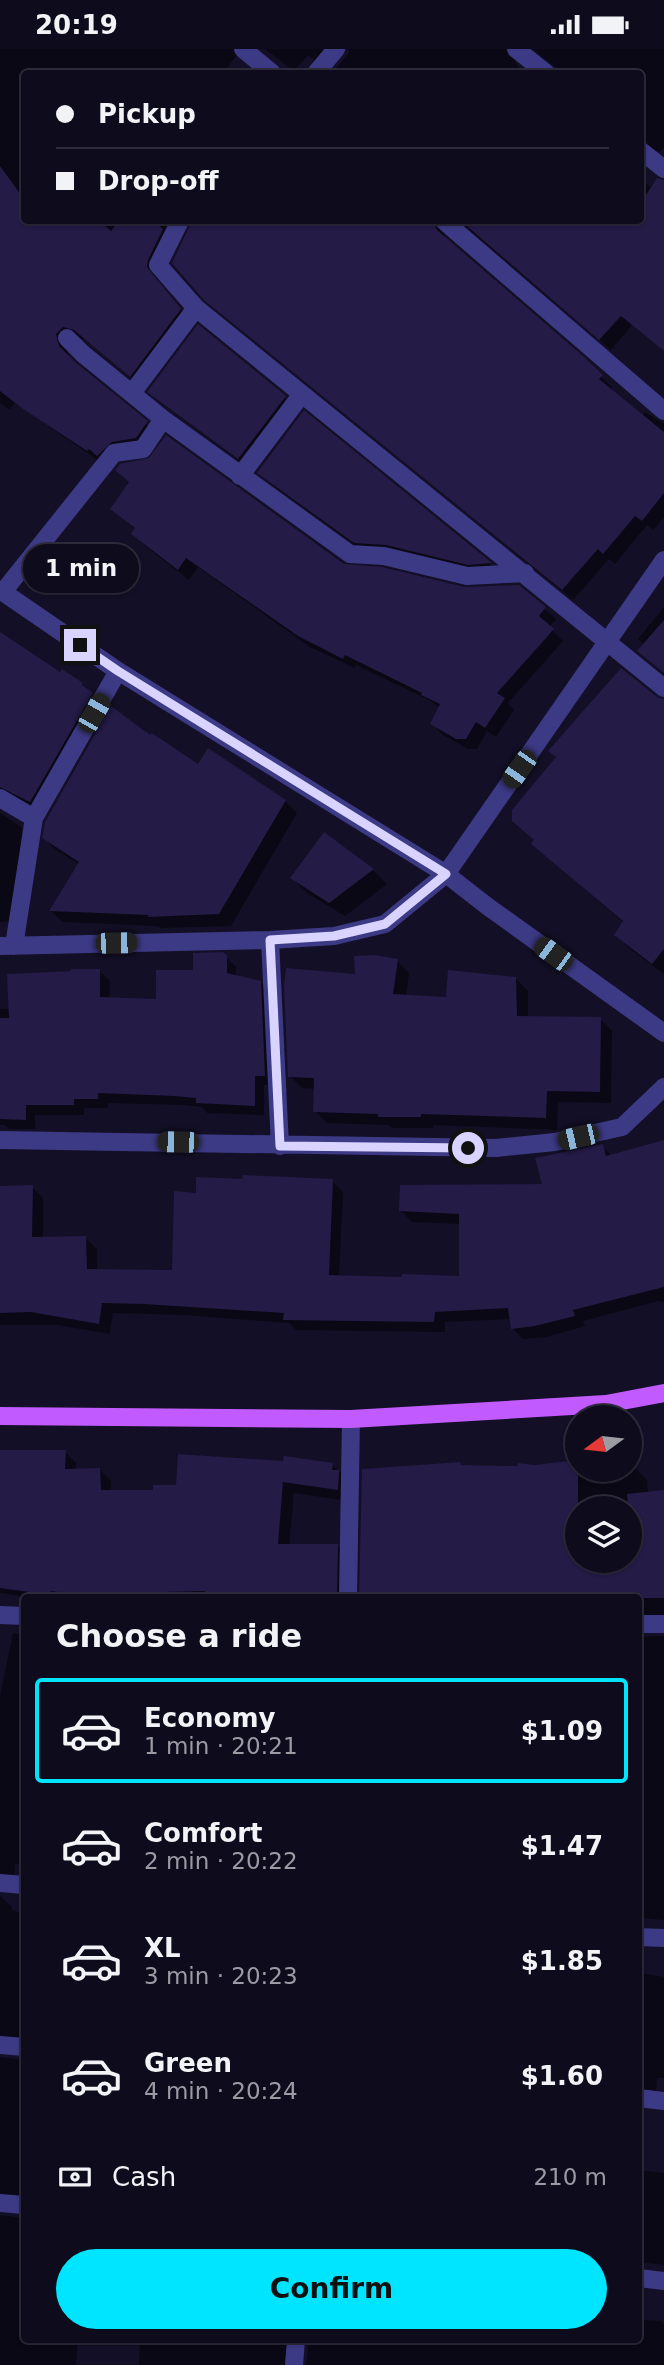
<!DOCTYPE html>
<meta charset="utf-8">
<style>
body{margin:0;font-family:"DejaVu Sans",sans-serif;background:#171425;color:#f1f3f6;height:100vh;display:flex;flex-direction:column;font-size:26px;white-space:nowrap}
*{box-sizing:border-box;margin:0}
p{font-size:23px;color:#9b9ba3}
.icon{flex:none;width:38px;height:38px;fill:none;stroke:currentColor;stroke-width:2;stroke-linecap:round;stroke-linejoin:round}
.map{position:relative;flex:1;overflow:hidden}
.panel{position:absolute;left:21px;top:1545px;width:621px;height:749px;display:flex;flex-direction:column;background:#0e0b1c;border-radius:7px;box-shadow:0 2px 5px #0004,0 0 0 2px #2e2b3b}
.panel>*{flex:none}
.guide{position:absolute;left:21px;top:21px;width:623px;height:154px;border-radius:7px;box-shadow:0 2px 5px #0004,0 0 0 2px #2e2b3b;display:grid;align-content:center;height:154px;padding:0 35px;background:#0e0b1c}
.needle{width:46px;rotate:255deg}
.controls{position:absolute;left:565px;top:1356px;display:grid;gap:14px}
.controls a{display:grid;place-items:center;width:77px;height:77px;border-radius:50%;background:#0e0b1c;box-shadow:0 2px 5px #0004,0 0 0 2px #2e2b3b;font-size:35px}
.end{position:absolute;width:32px;height:32px;margin:-16px;border:9px solid #d9d4ff;background:#111;box-shadow:0 0 0 4px #111}
.from{border-radius:50%}
.bubble{position:absolute;height:49px;border-radius:24px;background:#0e0b1c;box-shadow:0 2px 5px #0004,0 0 0 2px #2e2b3b;font-size:23px;font-weight:700;line-height:49px;text-align:center}
.car{position:absolute;width:21px;height:42px;margin:-21px -10px;border-radius:9px;box-shadow:0 0 5px 2px #0007;background:linear-gradient(#222 24%,#8ab4d8 0 40%,#222 0 76%,#8ab4d8 0 86%,#222 0)}
.guide b{display:flex;align-items:center;gap:24px;height:66px;font-size:26px}
.guide b+b{border-top:2px solid #2e2b3b}
.guide i{width:18px;height:18px;background:#f1f3f6}
ul{padding:0;list-style:none}
li{display:flex;align-items:center;gap:21px;height:105px;margin:0 14px 10px;padding:0 21px;border:4px solid transparent;border-radius:7px}
li div{flex:1}
li b{display:block;font-size:26px}
li em{font-style:normal;font-weight:700}
li.active{border-color:#00e5ff}
li>.icon{width:63px;height:63px;stroke-width:1.5}
h2{padding:0 35px;font-size:32px;line-height:84px}
.pay{display:flex;align-items:center;gap:18px;height:77px;padding:0 35px;font-size:26px}
.pay p{margin-inline-start:auto}
.primary-button{display:flex;gap:14px;margin-top:auto;padding:14px 35px}
.primary-button a{flex:1;height:80px;border-radius:42px;background:#00e5ff;color:#111;font-size:28px;font-weight:700;line-height:80px;text-align:center}
.status{display:flex;justify-content:space-between;align-items:center;height:49px;padding:0 35px;background:#0e0b1c;direction:ltr}
.status svg{height:19px;fill:currentColor}
.map>svg:first-child{display:block}
</style>
<div class="status"><b>20:19</b><svg viewBox="0 0 49 12"><path d="M0 12V9h3v3zM5 12V6h3v6zM10 12V3h3v9zM15 12V0h3v12zM26 1h20v11H26zM47 4h2v5h-2z"/></svg></div>
<div class="map">
<svg width="664" height="2316" viewBox="0 0 664 2316">
<rect width="100%" height="100%" fill="#130f26"/>
<!-- shadow -->
<path fill="#0007" fill-rule="evenodd" d="M0 0H242L227 19 233 24H24V172H189L181 177 157 229 160 236 191 272 141 338 87 291 75 288 66 297 69 309 158 385 99 412 15 354 10 361 0 354Z
M265 0H343L325 20 308 6 294 22Z
M348 0H523L517 4 515 11 518 18 526 24H333L349 3Z
M532 0H664V98L660 103 648 100 640 109V24H559L557 19Z
M640 131 664 147V302L632 276 611 301 459 172H640Z
M192 172H217L229 180 236 172H456L443 182 446 191 601 328 612 338 609 341 642 367 645 363 664 375V468L653 481 647 476 615 515 609 510 573 551 205 249Z
M198 278 295 358 249 419 159 352 150 342Z
M304 364 491 516 500 525 366 504 270 434 259 424Z
M112 460 343 516 465 540 518 537 556 570 549 578 563 592 508 654 514 661 496 688 487 682 477 700H468L443 686 432 675 440 659 429 651 356 616 355 619 310 598 198 518 189 531 144 496 133 485 136 481Z
M664 558V625L639 602 644 596 638 590Z
M0 585 61 625 62 623 82 635 102 656 41 763 0 755V764L24 780 22 778 23 843 19 872 0 873Z
M657 650 664 651V925L630 900 616 886 624 874 533 795Z
M198 717 285 752 297 764 231 877 161 879 158 877 63 873 51 862 79 815 56 801 44 789Z
M324 786 373 821 387 835 345 867 307 844 292 829Z
M225 907 236 918V928L260 933 270 943 274 1036H264V1066L207 1064 202 1058 185 1056 108 1054V1059H84V1066H35V1080H9L5 1076H0V960H10L100 922 110 932 109 950 158 951 195 923Z
M397 912 409 924 406 948 447 949 516 930 528 942V969L600 970 612 982 611 1054 558 1053 557 1081 433 1076V1079H392L389 1076 327 1074 315 1062V1040L302 1039 290 1027 357 927Z
M664 1093V1253L658 1252 583 1272 585 1277 547 1288 523 1290 512 1279 511 1270 445 1273V1283L296 1281 289 1274 184 1266 113 1264 110 1285 58 1276H0V1138H32L43 1149V1190L85 1189 97 1200V1222L173 1223 197 1146 332 1132 343 1143 339 1228H461V1175L412 1173 401 1162 544 1137 602 1097 612 1107Z
M0 1403H65L76 1414V1421L99 1420 111 1432V1442H155L332 1416 344 1427 349 1452 294 1444 289 1497 337 1496 348 1508 347 1549H35L0 1544Z
M462 1418 578 1421 636 1420 647 1431 648 1445 664 1443V1575L644 1576 639 1585V1549H361ZM578 1460H630V1512H578Z
M13 1584 24 1586V1816L15 1815 14 1834 6 1835 0 1843V1647Z
M664 1587V1871L639 1869V1588Z
M0 1847 12 1858V1861L24 1865V1996L1 2001 0 2005Z
M639 1924 664 1928V2029H657L656 2043 639 2042Z
M0 2008 24 2011V2155L2 2158 0 2164Z
M639 2121 664 2124V2216L639 2213Z
M0 2166 24 2169V2291H78L76 2316H0Z
M639 2271 661 2272 664 2276V2316H306L309 2291H303L295 2316H139L140 2291H639Z"/>
<!-- building -->
<path fill="#241b47" d="M0 117 24 150V172H100L111 182 119 172H153L163 180 148 211 147 218 181 260 130 328 74 281 63 278 56 285 59 297 75 313 148 372 136 389 112 393 97 407 89 400 87 402 23 360 0 342Z
M657 129 664 131V302L621 267 599 291 461 172H640V155Z
M192 172H433L437 181 584 308 603 326 599 330 664 383V444L642 472 635 467 603 505 598 500 562 541 204 251 172 214Z
M198 275 286 347 238 410 147 343Z
M304 361 492 514 468 516 386 496 354 494 257 424Z
M166 386 344 515 382 518 465 538 519 536 546 558 539 567 554 580 497 644 505 649 485 679 476 673 466 690H456L430 675 440 655 421 646 422 644 345 606 343 610 298 587 186 509 178 521 131 485 135 479 110 460 129 433 115 421 120 415 149 409Z
M664 571V624L637 602Z
M0 583 60 623 62 620 83 634 82 636 93 644 30 753 0 738Z
M621 619 657 648 664 650V900L652 915 614 886 623 872 531 795 534 791 512 772V761L556 708 548 702Z
M111 657 150 686 152 684 198 715 208 699 286 751 219 865 147 868 149 866 49 862 79 813 42 789 45 773Z
M324 783 374 820 329 854 290 829Z
M223 903 227 906V924L261 932 265 1027H255V1057L196 1054V1049L174 1047 98 1044V1050H74V1056H26V1071L0 1070V969H9L7 925 71 922V920H100V948L156 950V921H193V904Z
M375 906 398 910 393 945 446 948 448 921 516 928 517 967 601 968 600 1043 547 1042 546 1069 421 1065V1068H378V1065L313 1063 314 1029 288 1028 284 937 286 919 355 925 354 907Z
M664 1091V1238L573 1261 575 1267 535 1277 511 1280 508 1259 435 1263 434 1273 283 1271 284 1264 144 1255 102 1254 99 1275 31 1263 0 1264V1137L33 1136 32 1188 86 1187 87 1220 172 1221 174 1142 196 1144V1128L242 1130 243 1126 333 1130 329 1226 402 1228V1225L459 1227V1165L399 1162 400 1136 542 1135 535 1109 603 1095 606 1107Z
M0 1401H66L65 1420 100 1419 101 1441H153V1436H176L178 1405 283 1412 284 1407 333 1414 332 1421H339L338 1441 283 1433 278 1495H338L337 1549H308L309 1546H205V1542L127 1544V1549H100L51 1542V1546L0 1539Z
M578 1411V1512H632L627 1445 664 1441V1549H359L362 1420 460 1413 461 1416 517 1417 518 1414 534 1416Z"/>
<g fill="none" stroke-linecap="round" stroke-linejoin="round">
<!-- minor -->
<path stroke="#3d3a85" stroke-width="18" d="M243 0 272 24
M516 0 546 24
M316 24 336 0
M640 101 664 120
M180 172 158 216 196 259 664 639
M444 172 664 362
M67 289 83 305 163 370 350 505 384 507 467 527 525 524
M132 344 196 259
M240 427 302 345
M0 541 118 622 446 825 487 857 664 984
M3 543 114 404 143 400 163 370
M0 749 34 769
M270 891 280 1097
M0 897 270 891 334 887 385 875 446 825 664 511
M14 897 34 769 118 622
M0 1091 496 1099 555 1093 622 1078 664 1038
M348 1549 351 1370
M0 1566 24 1567
M639 1575H664
M0 1834 24 1836
M639 1888 664 1889
M0 1996 24 1998
M639 2049 664 2052
M0 2154 24 2156
M639 2229 664 2232
M294 2316 296 2291"/>
<!-- major -->
<path stroke="#c25bff" stroke-width="18" d="M0 1367 351 1370 606 1355 664 1344"/>
</g>
<g fill="none" stroke-linecap="round" stroke-linejoin="round">
<!-- route -->
<path stroke="#d9d4ff" stroke-width="9" d="M80 596 118 622 446 825 385 875 334 887 270 891 280 1097 468 1099"/>
</g>
</svg>
<div class="controls">
<a><svg class="needle" viewBox="-14 -14 28 28"><path d="M0-13l5 13h-10z" fill="#e53935"/><path d="M0 13l5-13h-10z" fill="#9b9ba3"/></svg></a>
<a><svg class="icon" aria-label="layers" viewBox="0 0 24 24"><path d="M12 4l9 5-9 5-9-5zM3 14l9 5 9-5"/></svg></a>
</div>
<i class="end from" style="left:468px;top:1099px"></i>
<i class="end" style="left:80px;top:596px"></i>
<div class="bubble" style="left:23px;top:495px;width:116px">1 min</div>
<i class="car" style="left:94px;top:664px;rotate:30deg"></i>
<i class="car" style="left:519px;top:720px;rotate:215deg"></i>
<i class="car" style="left:116px;top:894px;rotate:89deg"></i>
<i class="car" style="left:553px;top:905px;rotate:306deg"></i>
<i class="car" style="left:578px;top:1088px;rotate:257deg"></i>
<i class="car" style="left:178px;top:1093px;rotate:271deg"></i>
<div class="guide">
<b><i class="from"></i>Pickup</b>
<b><i></i>Drop-off</b>
</div>
<section class="panel">
<h2>Choose a ride</h2>
<ul>
<li class="active"><svg class="icon" aria-label="car" viewBox="0 0 24 24"><path d="M5 17H2v-5l4-1 3-4h7l3 4 3 1v5h-3M9 17h6M6 11h13"/><circle cx="7" cy="17" r="2"/><circle cx="17" cy="17" r="2"/></svg><div><b>Economy</b><p>1 min · 20:21</p></div><em>$1.09</em></li>
<li><svg class="icon" aria-label="car" viewBox="0 0 24 24"><path d="M5 17H2v-5l4-1 3-4h7l3 4 3 1v5h-3M9 17h6M6 11h13"/><circle cx="7" cy="17" r="2"/><circle cx="17" cy="17" r="2"/></svg><div><b>Comfort</b><p>2 min · 20:22</p></div><em>$1.47</em></li>
<li><svg class="icon" aria-label="car" viewBox="0 0 24 24"><path d="M5 17H2v-5l4-1 3-4h7l3 4 3 1v5h-3M9 17h6M6 11h13"/><circle cx="7" cy="17" r="2"/><circle cx="17" cy="17" r="2"/></svg><div><b>XL</b><p>3 min · 20:23</p></div><em>$1.85</em></li>
<li><svg class="icon" aria-label="car" viewBox="0 0 24 24"><path d="M5 17H2v-5l4-1 3-4h7l3 4 3 1v5h-3M9 17h6M6 11h13"/><circle cx="7" cy="17" r="2"/><circle cx="17" cy="17" r="2"/></svg><div><b>Green</b><p>4 min · 20:24</p></div><em>$1.60</em></li>
</ul>
<div class="pay"><svg class="icon" aria-label="cash" viewBox="0 0 24 24"><path d="M3 7h18v10H3z"/><circle cx="12" cy="12" r="2"/></svg>Cash<p>210 m</p></div>
<div class="primary-button"><a>Confirm</a></div>
</section>
</div>
